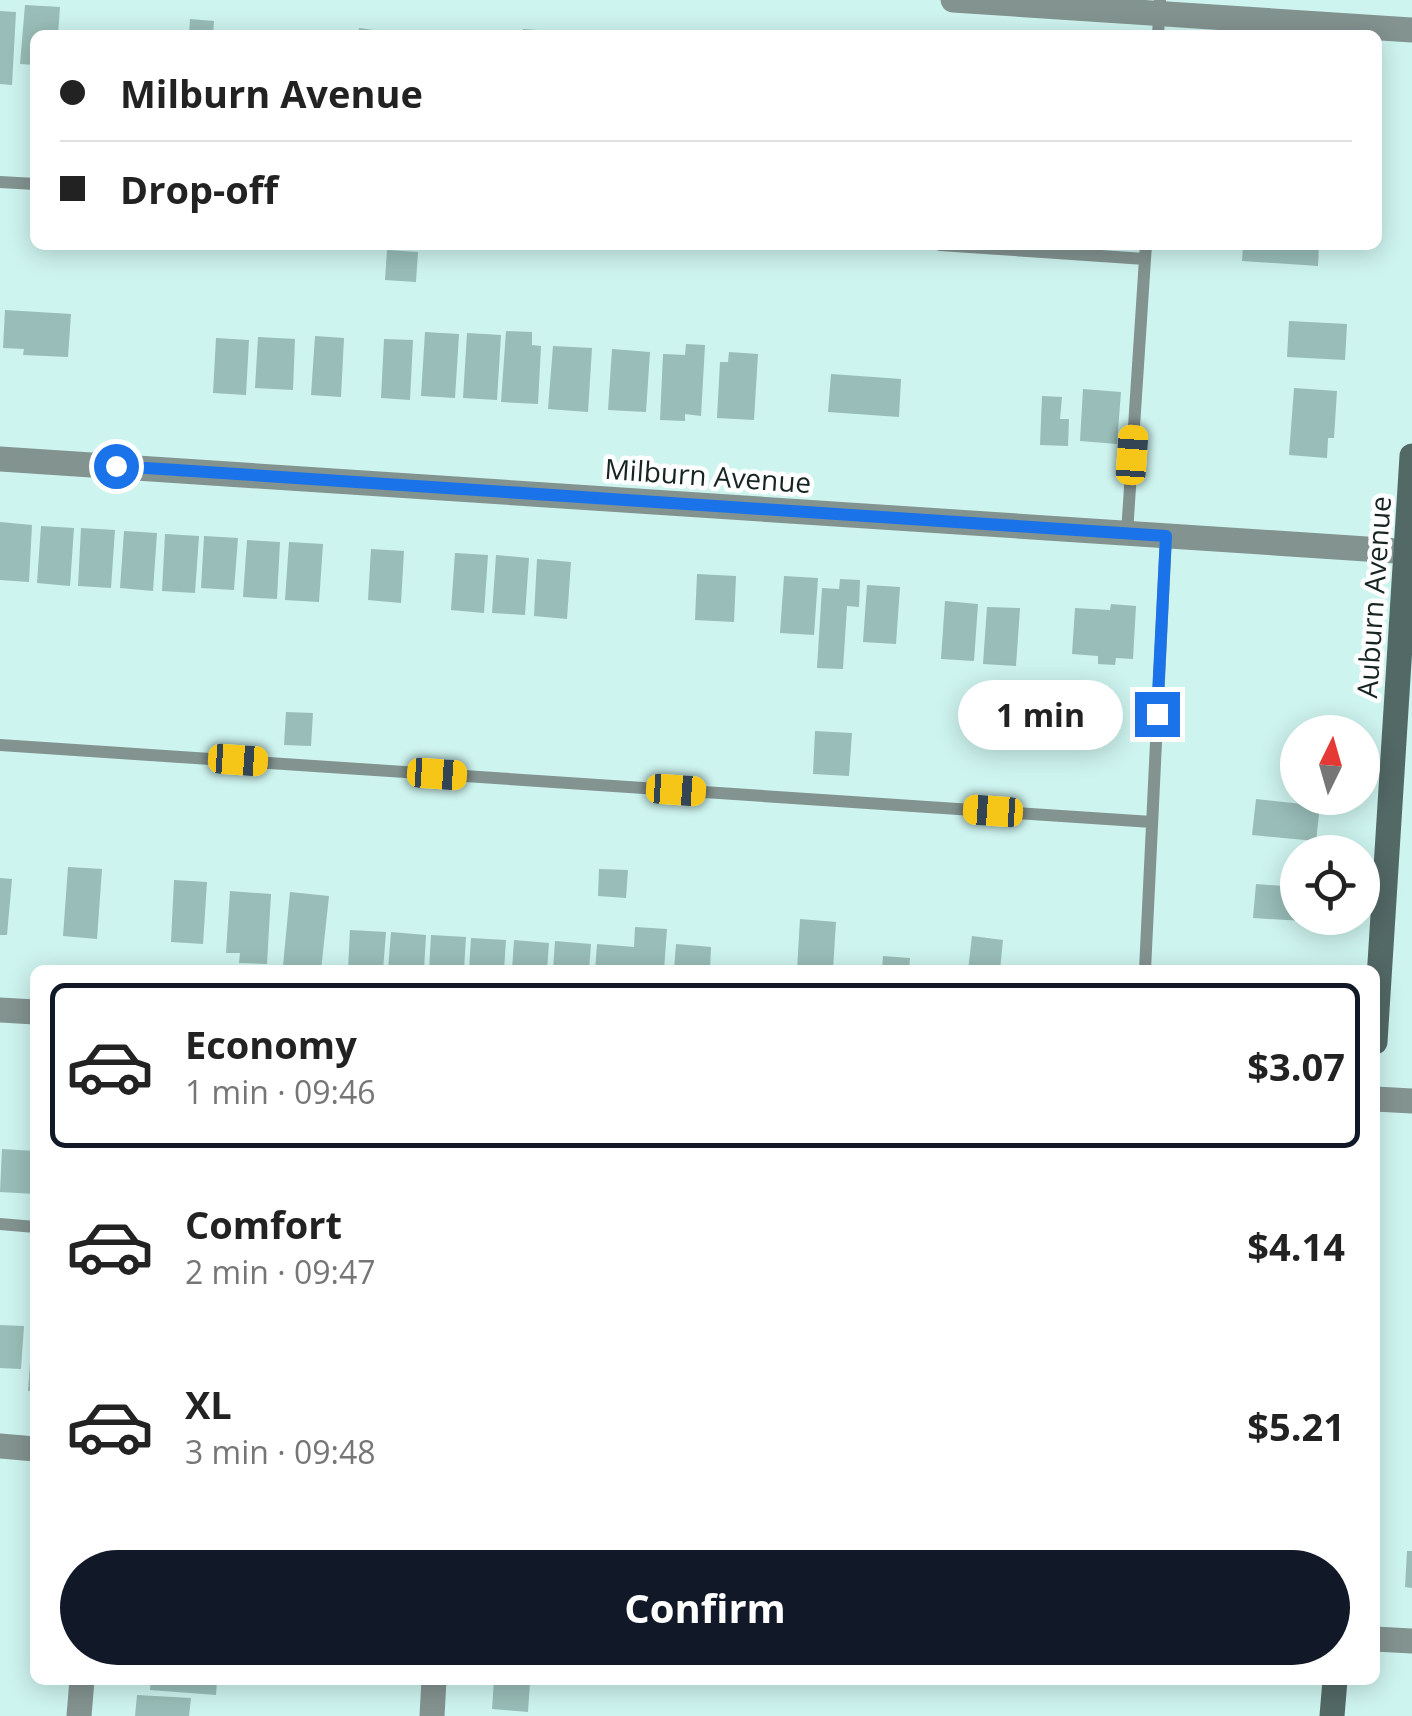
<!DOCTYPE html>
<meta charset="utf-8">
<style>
body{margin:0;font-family:"Open Sans",sans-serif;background:#f2f2f2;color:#222;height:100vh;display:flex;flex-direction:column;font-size:38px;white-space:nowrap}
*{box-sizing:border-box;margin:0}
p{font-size:32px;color:#767676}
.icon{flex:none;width:55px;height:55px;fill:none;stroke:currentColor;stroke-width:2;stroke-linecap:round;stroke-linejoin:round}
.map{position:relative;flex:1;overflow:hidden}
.side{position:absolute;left:30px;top:965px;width:1350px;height:720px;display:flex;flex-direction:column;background:#fff;border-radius:15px;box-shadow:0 5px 25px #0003}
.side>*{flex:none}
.guide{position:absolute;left:30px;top:30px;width:1352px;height:220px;border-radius:15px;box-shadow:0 5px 25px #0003;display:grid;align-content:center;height:220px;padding:0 30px;background:#fff}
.needle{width:65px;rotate:5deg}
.fabs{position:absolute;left:1280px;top:715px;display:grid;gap:20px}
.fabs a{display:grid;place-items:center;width:100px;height:100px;border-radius:50%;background:#fff;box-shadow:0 5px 25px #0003;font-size:50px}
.end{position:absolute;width:45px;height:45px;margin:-22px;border:12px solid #1a73e8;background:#fff;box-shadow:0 0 0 5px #fff}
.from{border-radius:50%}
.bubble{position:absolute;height:70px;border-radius:35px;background:#fff;box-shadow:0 5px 25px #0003;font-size:32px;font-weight:700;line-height:70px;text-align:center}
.car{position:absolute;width:30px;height:60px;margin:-30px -15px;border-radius:12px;box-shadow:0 0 8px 2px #0007;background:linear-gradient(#f5c518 24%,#345 0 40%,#f5c518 0 76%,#345 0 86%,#f5c518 0)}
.guide b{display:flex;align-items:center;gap:35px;height:95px;font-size:38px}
.guide b+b{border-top:2px solid #e0e0e0}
.guide i{width:25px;height:25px;background:#222}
ul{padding:18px 0 0;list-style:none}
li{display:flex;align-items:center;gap:30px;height:165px;margin:0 20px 15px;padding:0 10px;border:5px solid transparent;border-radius:15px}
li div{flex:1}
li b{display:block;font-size:38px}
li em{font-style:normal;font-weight:700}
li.current{border-color:#111827}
li>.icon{width:90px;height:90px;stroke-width:1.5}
.cta{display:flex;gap:20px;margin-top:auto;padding:20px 30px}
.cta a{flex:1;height:115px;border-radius:60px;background:#111827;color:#fff;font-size:40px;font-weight:700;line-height:115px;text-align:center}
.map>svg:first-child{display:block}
</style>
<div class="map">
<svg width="1412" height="1716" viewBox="0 0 1412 1716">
<rect width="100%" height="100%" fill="#cef4ef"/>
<!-- building -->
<path fill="#99bdb8" d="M25 5 60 7 58 35H35V65L20 64Z
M0 11 16 12 12 85 0 84Z
M190 19 214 21 213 35H189Z
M359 28 395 33V35H359Z
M523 29 566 32V35H522Z
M1243 245H1319L1318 266 1242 261Z
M387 250 418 252 416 282 385 280Z
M5 310 71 314 68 357 23 355 24 349 3 348Z
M1289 321 1347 324 1345 360 1287 357Z
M506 331 532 332V345L541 346 538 404 501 402Z
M425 332 459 334 455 398 421 396Z
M467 333 501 335 497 400 463 398Z
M315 336 344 338 341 397 311 395Z
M258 337 295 339 293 390 255 388Z
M216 338 249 340 246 395 213 393Z
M384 339 413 340 410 400 381 398Z
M686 344 705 345 701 416 685 414V421L660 420 663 354 685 355Z
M553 346 592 348 588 412 548 409Z
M612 349 650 352 646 412 608 410Z
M729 352 758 354 754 420 717 418 720 362H728Z
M831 374 901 379 899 417 828 412Z
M1294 388 1337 391 1334 438H1328L1327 458 1289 455Z
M1083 389 1121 392 1117 444 1080 441Z
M1042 396 1062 397 1060 419H1069L1068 446 1040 445Z
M0 522 32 525 29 582 0 580Z
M41 526 74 528 70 586 37 583Z
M81 528 115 530 111 588 78 586Z
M124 531 157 533 153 591 120 588Z
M165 534 199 536 195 593 162 591Z
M204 536 238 538 234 590 201 588Z
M247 540 280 542 277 599 243 597Z
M289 542 323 544 319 602 285 600Z
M371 549 404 551 401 603 368 600Z
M455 553 488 555 484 613 451 610Z
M496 555 529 558 525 615 492 613Z
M537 559 571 562 567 619 534 616Z
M697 574 736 576 734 622 695 620Z
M784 576 818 578 814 635 780 633Z
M840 579 860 580 859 607 847 606 843 669 817 668 822 588 839 589Z
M867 585 900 587 896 644 863 642Z
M945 601 978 604 974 661 941 659Z
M1111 604 1136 606 1133 659 1116 658 1115 665 1098 664V656L1072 654 1075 608 1110 610Z
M987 607 1020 608 1016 666 983 664Z
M286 712 313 713 311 746 284 745Z
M815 731 852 733 849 776 813 774Z
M1256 799 1320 806 1316 841 1252 835Z
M68 867 102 869 97 939 63 936Z
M599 869 628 870 626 898 598 896Z
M0 878 12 879 7 935H0Z
M174 880 207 882 203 944 171 942Z
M1256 884 1298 887V918H1303V921L1253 918Z
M230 891 271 894 267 964 239 963 240 953H226Z
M290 892 329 896 321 970 283 966Z
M800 919 836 922 833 970H797Z
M635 927 667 929 664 970H595L597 944 634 947Z
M350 930 386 932 383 970H348Z
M391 932 426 935 424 970H388Z
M431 935 466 937 464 970H429Z
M972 936 1003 940 1000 970H968Z
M471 938 506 940 504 970H469Z
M514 940 549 943 547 970H512Z
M555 941 591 944 589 970H553Z
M676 944 711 947 710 970H674Z
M883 956 910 958 909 970H882Z
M2 1149 35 1151V1194L0 1192Z
M0 1325 24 1326 21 1369 0 1368Z
M31 1348H35V1391H28Z
M1407 1551H1412V1588L1405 1587Z
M151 1680H217L216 1695 150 1690Z
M494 1680 530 1682 528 1712 492 1709Z
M137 1695 191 1698 189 1716H135Z"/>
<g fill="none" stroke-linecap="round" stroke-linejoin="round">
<!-- lane -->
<path stroke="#839390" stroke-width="12" d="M1158 35 1160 0
M0 182 35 184
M940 245 1145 259 1146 245
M1127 533 1145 259
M0 745 1152 822
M1145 970 1166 536
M0 1224 35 1227"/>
<!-- street -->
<path stroke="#839390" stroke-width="25" d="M953 0 1412 30
M0 459 1412 552
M0 1010 35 1012
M1375 1099 1412 1101
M0 1446 35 1449
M1375 1639 1412 1641
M79 1716 82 1680
M432 1716 434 1680"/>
<!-- secondary -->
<path stroke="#536966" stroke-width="25" d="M1375 1042 1412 456
M1332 1716 1335 1680"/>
</g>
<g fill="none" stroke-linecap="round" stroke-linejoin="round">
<!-- route -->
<path stroke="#1a73e8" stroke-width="12" d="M116 466 1166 536 1157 714"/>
</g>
<g text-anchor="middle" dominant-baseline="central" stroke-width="9" stroke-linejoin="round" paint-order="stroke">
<!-- street labels -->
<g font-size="28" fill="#162422" stroke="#fff">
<text transform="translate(708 475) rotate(4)">Milburn Avenue</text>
<text transform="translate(1373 597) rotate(-86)">Auburn Avenue</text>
</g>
</g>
</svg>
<div class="fabs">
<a><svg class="needle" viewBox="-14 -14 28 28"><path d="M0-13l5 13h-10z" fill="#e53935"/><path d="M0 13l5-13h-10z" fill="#767676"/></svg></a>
<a><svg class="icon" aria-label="locate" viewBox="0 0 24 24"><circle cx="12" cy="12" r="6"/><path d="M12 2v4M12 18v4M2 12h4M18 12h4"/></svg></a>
</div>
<i class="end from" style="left:116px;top:466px"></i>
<i class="end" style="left:1157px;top:714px"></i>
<div class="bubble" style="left:958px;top:680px;width:165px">1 min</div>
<i class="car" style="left:1132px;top:455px;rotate:4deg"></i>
<i class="car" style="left:238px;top:760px;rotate:94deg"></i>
<i class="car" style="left:437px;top:774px;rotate:94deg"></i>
<i class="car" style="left:676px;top:790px;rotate:94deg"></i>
<i class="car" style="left:993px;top:811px;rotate:274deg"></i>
<div class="guide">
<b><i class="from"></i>Milburn Avenue</b>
<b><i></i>Drop-off</b>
</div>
<section class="side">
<ul>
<li class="current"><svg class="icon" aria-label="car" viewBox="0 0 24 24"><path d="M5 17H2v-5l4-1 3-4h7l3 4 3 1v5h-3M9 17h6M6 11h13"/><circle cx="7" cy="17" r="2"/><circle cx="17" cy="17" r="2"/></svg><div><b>Economy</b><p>1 min · 09:46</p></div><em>$3.07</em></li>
<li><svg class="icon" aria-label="car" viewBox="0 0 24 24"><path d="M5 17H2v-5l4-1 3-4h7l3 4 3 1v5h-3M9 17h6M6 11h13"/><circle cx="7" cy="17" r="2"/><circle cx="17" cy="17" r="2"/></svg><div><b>Comfort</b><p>2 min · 09:47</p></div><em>$4.14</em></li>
<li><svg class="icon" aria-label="car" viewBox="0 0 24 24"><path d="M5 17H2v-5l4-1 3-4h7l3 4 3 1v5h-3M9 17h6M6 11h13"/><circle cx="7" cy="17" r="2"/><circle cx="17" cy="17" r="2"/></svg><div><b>XL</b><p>3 min · 09:48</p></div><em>$5.21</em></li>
</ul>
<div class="cta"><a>Confirm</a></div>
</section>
</div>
